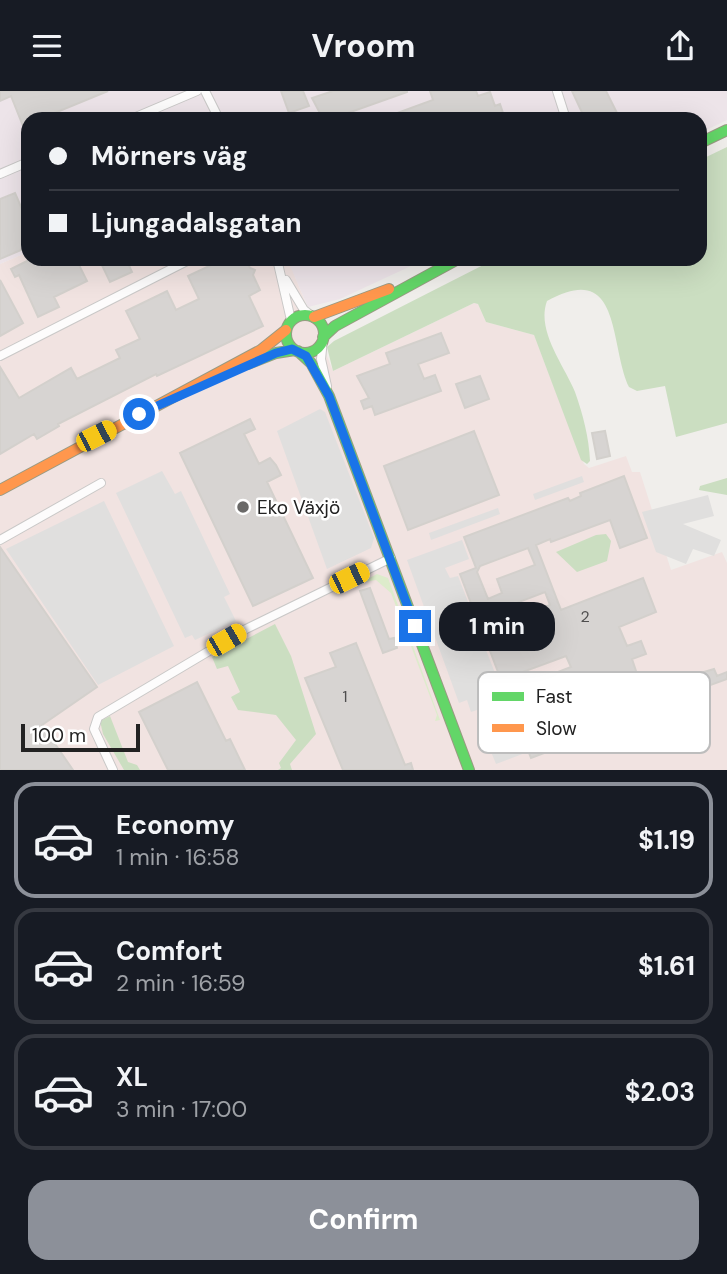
<!DOCTYPE html>
<meta charset="utf-8">
<style>
body{margin:0;font-family:"DM Sans",sans-serif;background:#20242c;color:#f1f3f6;height:100vh;display:flex;flex-direction:column;font-size:26px;white-space:nowrap}
*{box-sizing:border-box;margin:0}
p{font-size:23px;color:#9ea1a6}
.icon{flex:none;width:38px;height:38px;fill:none;stroke:currentColor;stroke-width:2;stroke-linecap:round;stroke-linejoin:round}
.map{position:relative;height:679px;overflow:hidden}
.sheet{display:flex;flex-direction:column;background:#171b24;flex:1}
.sheet>*{flex:none}
.hud{position:absolute;left:21px;top:21px;width:686px;height:154px;border-radius:21px;box-shadow:0 7px 28px #0002;display:grid;align-content:center;height:154px;padding:0 28px;background:#171b24}
.scale{position:absolute;left:21px;bottom:18px;width:119px;box-sizing:border-box;padding-left:7px;border:4px solid #222;border-top:0;font-size:19px;line-height:24px;white-space:nowrap;color:#222;-webkit-text-stroke:5px #fff;paint-order:stroke}
.end{position:absolute;width:32px;height:32px;margin:-16px;border:9px solid #1a73e8;background:#fff;box-shadow:0 0 0 4px #fff}
.from{border-radius:50%}
.bubble{position:absolute;height:49px;border-radius:21px;background:#171b24;box-shadow:0 7px 28px #0002;font-size:23px;font-weight:700;line-height:49px;text-align:center}
.car{position:absolute;width:21px;height:42px;margin:-21px -10px;border-radius:9px;box-shadow:0 0 5px 2px #0007;background:linear-gradient(#f5c518 24%,#345 0 40%,#f5c518 0 76%,#345 0 86%,#f5c518 0)}
.hud b{display:flex;align-items:center;gap:24px;height:66px;font-size:26px}
.hud b+b{border-top:2px solid #363941}
.hud i{width:18px;height:18px;background:#f1f3f6}
ul{padding:12px 0 0;list-style:none}
li{display:flex;align-items:center;gap:21px;height:116px;margin:0 14px 10px;padding:0 14px;border:4px solid #363941;border-radius:21px}
li div{flex:1}
li b{display:block;font-size:26px}
li em{font-style:normal;font-weight:700}
li.active{border-color:#8c9099}
li>.icon{width:63px;height:63px;stroke-width:1.5}
.cta{display:flex;gap:14px;margin-top:auto;padding:14px 28px}
.cta a{flex:1;height:80px;border-radius:21px;background:#8c9099;color:#fff;font-size:28px;font-weight:700;line-height:80px;text-align:center}
header{display:flex;justify-content:space-between;align-items:center;height:91px;padding:0 28px;background:#171b24;font-size:32px;font-weight:700}
.map>svg:first-child{display:block}
</style>
<header><svg class="icon" aria-label="menu" viewBox="0 0 24 24"><path d="M4 6h16M4 12h16M4 18h16"/></svg>Vroom<svg class="icon" aria-label="share" viewBox="0 0 24 24"><path d="M12 15V3M7 8l5-5 5 5M5 13v7h14v-7"/></svg></header>
<div class="map">
<svg width="727" height="679" viewBox="0 0 727 679">
<rect width="100%" height="100%" fill="#f0eeeb"/>
<!-- commercial -->
<path fill="#f1e3e1" d="M28 161V168H288L333 280 474 212 478 213 486 231 534 244 584 373 589 377 626 365 632 381H640L671 479 722 461 727 472V679H0V173Z"/>
<!-- industrial -->
<path fill="#ede4e9" d="M0 0H727V29L700 42V28H28V161L0 173Z
M287 168H426L340 208 308 216Z"/>
<!-- grass -->
<path fill="#ddeccb" d="M377 483 388 487 440 629 435 630 437 624 391 502 376 489 360 492Z"/>
<!-- forest -->
<path fill="#cbdec1" d="M727 56V332L676 346 665 295 637 300 629 296C609 253 622 168 547 210 536 240 564 274 575 301 583 324 589 346 590 370L587 373 581 369 534 244 486 231 478 213 474 212 333 280 327 256 334 250 495 168H700V69Z
M727 387V404L699 399 700 395Z
M606 443 611 450 607 470 577 481 556 461 596 444Z
M275 533 291 565 316 643 290 673 292 679H278L281 677 279 672 296 649 276 624 238 619 231 606 240 601 228 575 217 578 212 566Z
M110 625 128 671 137 674 140 679H124L103 643 100 630Z"/>
<!-- parking -->
<path fill="#e0dfde" d="M320 318 325 321 374 447 371 457 327 478 277 340Z
M162 380 175 403 181 400 230 503 224 506 236 530 195 549 192 544 185 547 116 402Z
M582 385 584 391 535 409 533 403Z
M708 404 714 425 683 433 721 449 714 465 693 458 686 473 656 461 642 421Z
M104 410 174 555 98 594 6 458Z
M498 417 500 423 431 449 429 442Z
M462 449 469 468 445 477 450 487 458 485 477 534 471 537 477 550 482 549 497 587 492 590 500 611 471 621 467 609 459 612 407 469Z
M511 624 525 662 496 673 481 636Z"/>
<!-- building -->
<path fill="#d7d4d2" stroke="#d3d0cc" stroke-width="2" fill-rule="evenodd" d="M0 0H108L40 28H28V33L23 35 11 5 0 10Z
M281 0H303L309 15 289 22Z
M333 0H407V1L331 28H323L312 7Z
M430 0H476L478 5 490 1 495 15 500 13 505 28H473L472 24 460 28H381L433 9Z
M572 0H606L620 28H585Z
M15 102 28 132V156L0 168V108Z
M31 168H76L87 190 54 206 59 216 38 226 19 184 15 186 11 178Z
M99 168H126L132 181 110 191Z
M224 168H245L250 177 255 179 253 184 260 199 249 205 263 235 157 285 156 283 58 333 59 335 37 348 34 343 0 363V276L19 307 71 277 77 288 120 267 116 259 140 248 126 220 167 200 176 219 199 208 188 185Z
M0 189 23 232 0 245Z
M441 242 449 262 418 273 424 288 435 284 441 300 375 324 372 315 364 318 361 310 369 307 357 285 390 273 386 262Z
M480 285 489 308 465 317 456 293Z
M250 328 255 338 244 343 259 373 270 367 276 374 281 384 267 391 313 487 253 515 180 362Z
M474 340 499 404 408 439 384 375Z
M605 340 610 365 597 368 592 342Z
M624 385 647 447 620 457 610 429 551 451 550 448 536 454 561 519 643 487 656 521 619 536 627 555 641 550 646 563 632 568 637 583 615 592 621 607 615 610 624 632 531 667 506 602 501 603 496 591 501 589 484 544 480 546 478 541 477 537 480 536 460 483 476 477 464 446 568 407 570 410 581 405 580 402ZM528 457 535 474 497 488 502 502 488 508 477 481 480 475ZM545 501 550 514 506 531 501 518ZM566 565 571 576 522 595 517 583Z
M0 456 97 596 42 634 73 679H0Z
M370 497 389 548 394 547 397 557 383 562 360 500Z
M356 552 405 674 411 672 413 679H343L305 587 336 576 330 562Z
M714 578 717 585 727 581V588L691 601 693 606 681 610 674 590Z
M197 591 226 650 230 648 245 679H168L139 621Z"/>
<g fill="none" stroke-linecap="round" stroke-linejoin="round">
<!-- street casing -->
<g stroke="#c9c8c7" stroke-width="10">
<path id="street" d="M205 0 219 28
M557 0 566 28
M131 28 197 0
M0 83 28 71
M277 168 291 229
M286 189 304 219 312 225
M323 249 321 268 327 295
M0 265 191 168
M0 449 101 392
M113 679 94 638 98 626 246 538 391 467"/>
</g>
<!-- fast casing -->
<g stroke="#999a82" stroke-width="12">
<path id="fast" d="M700 52 727 39
M286 243a19 19 0 1 1 38 0a19 19 0 1 1-38 0Z
M323 246 335 235 458 168
M298 260 311 272 329 305 469 679
M248 273 276 262 295 259"/>
</g>
<!-- slow casing -->
<g stroke="#999a82" stroke-width="12">
<path id="slow" d="M314 226 389 198
M0 399 261 259 286 239"/>
</g>
<!-- street -->
<use href="#street" stroke="#fdfcfc" stroke-width="8"/>
<!-- fast -->
<use href="#fast" stroke="#63d668" stroke-width="10"/>
<!-- slow -->
<use href="#slow" stroke="#ff974d" stroke-width="10"/>
</g>
<g fill="none" stroke-linecap="round" stroke-linejoin="round">
<!-- route -->
<path stroke="#1a73e8" stroke-width="9" d="M139 323 276 262 292 258 306 265 329 305 415 535"/>
</g>
<!-- markers -->
<circle fill="#6a6968" stroke="#fff" stroke-width="2.5" cx="243" cy="416" r="7"/>
<g text-anchor="middle" dominant-baseline="central" stroke-width="5" stroke-linejoin="round" paint-order="stroke">
<!-- number labels -->
<g font-size="16" fill="#4f4e4e">
<text x="585" y="525">2</text>
<text x="345" y="605">1</text>
</g>
<!-- poi labels -->
<g font-size="19" fill="#222" stroke="#fff" text-anchor="start">
<text x="257" y="416">Eko Växjö</text>
</g>
</g>
<!-- legend -->
<rect x="478" y="581" width="232" height="81" rx="10" fill="#fff" stroke="#bdbdbd" stroke-width="2"/>
<rect x="492" y="601" width="32" height="9" fill="#63d668"/>
<rect x="492" y="633" width="32" height="8" fill="#ff974d"/>
<g font-size="19" fill="#222">
<text x="536" y="612">Fast</text>
<text x="536" y="644">Slow</text>
</g>
</svg>
<div class="scale">100 m</div>
<i class="end from" style="left:139px;top:323px"></i>
<i class="end" style="left:415px;top:535px"></i>
<div class="bubble" style="left:439px;top:511px;width:116px">1 min</div>
<i class="car" style="left:96px;top:345px;rotate:63deg"></i>
<i class="car" style="left:349px;top:487px;rotate:64deg"></i>
<i class="car" style="left:226px;top:549px;rotate:60deg"></i>
<div class="hud">
<b><i class="from"></i>Mörners väg</b>
<b><i></i>Ljungadalsgatan</b>
</div>
</div>
<section class="sheet">
<ul>
<li class="active"><svg class="icon" aria-label="car" viewBox="0 0 24 24"><path d="M5 17H2v-5l4-1 3-4h7l3 4 3 1v5h-3M9 17h6M6 11h13"/><circle cx="7" cy="17" r="2"/><circle cx="17" cy="17" r="2"/></svg><div><b>Economy</b><p>1 min · 16:58</p></div><em>$1.19</em></li>
<li><svg class="icon" aria-label="car" viewBox="0 0 24 24"><path d="M5 17H2v-5l4-1 3-4h7l3 4 3 1v5h-3M9 17h6M6 11h13"/><circle cx="7" cy="17" r="2"/><circle cx="17" cy="17" r="2"/></svg><div><b>Comfort</b><p>2 min · 16:59</p></div><em>$1.61</em></li>
<li><svg class="icon" aria-label="car" viewBox="0 0 24 24"><path d="M5 17H2v-5l4-1 3-4h7l3 4 3 1v5h-3M9 17h6M6 11h13"/><circle cx="7" cy="17" r="2"/><circle cx="17" cy="17" r="2"/></svg><div><b>XL</b><p>3 min · 17:00</p></div><em>$2.03</em></li>
</ul>
<div class="cta"><a>Confirm</a></div>
</section>
